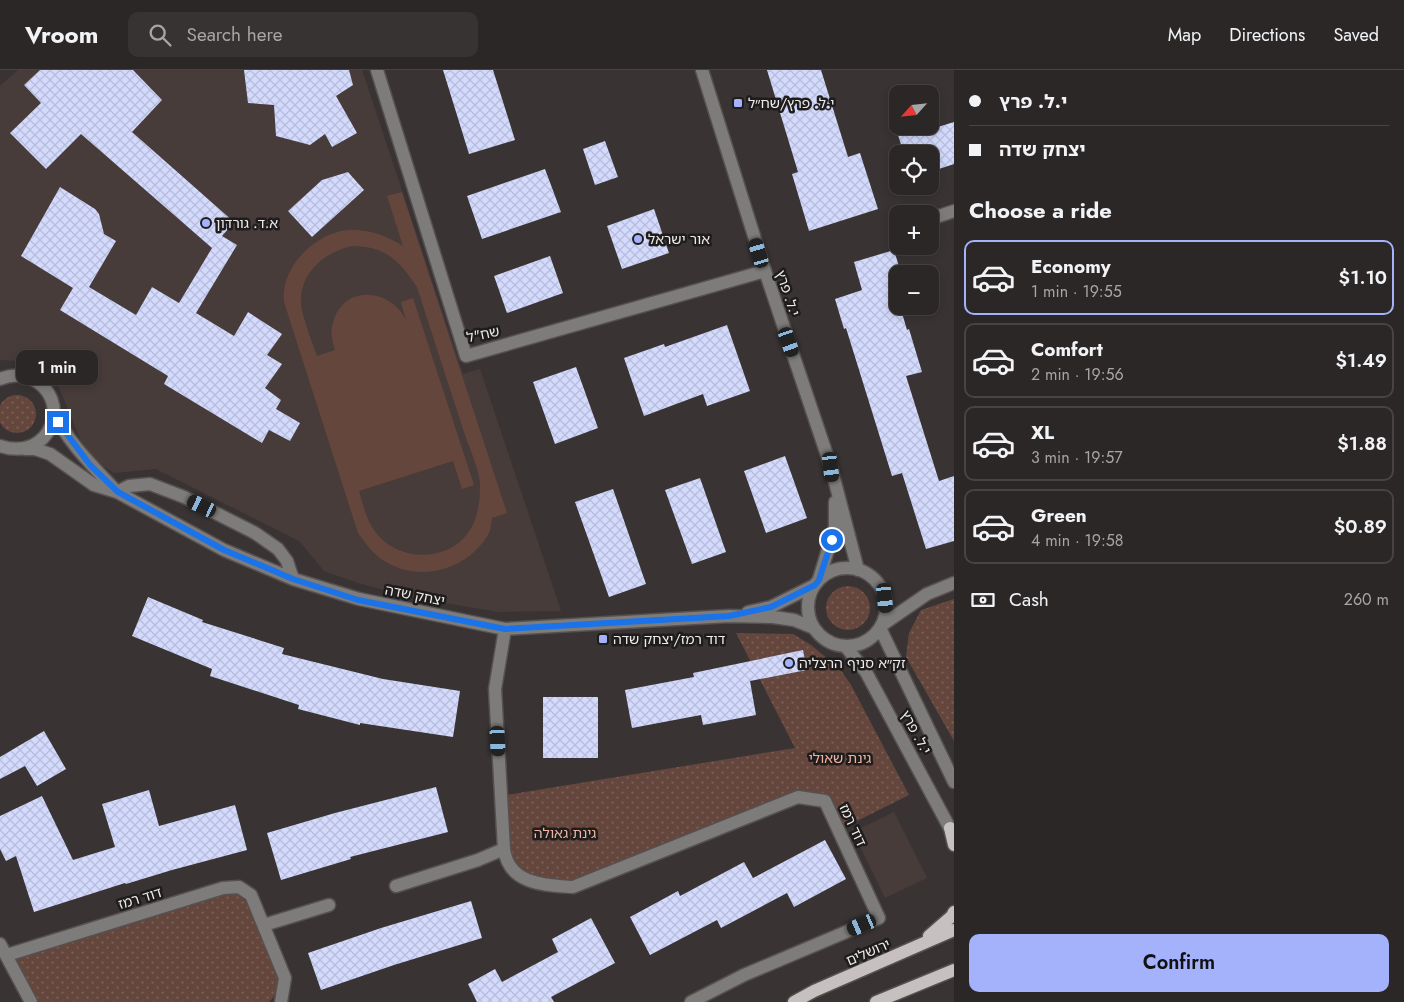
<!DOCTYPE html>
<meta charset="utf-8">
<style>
body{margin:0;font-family:Jost,"Noto Sans Hebrew",sans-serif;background:#373332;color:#f1f3f6;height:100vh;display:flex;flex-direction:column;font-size:19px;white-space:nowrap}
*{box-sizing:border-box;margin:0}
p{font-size:16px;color:#a6a5a7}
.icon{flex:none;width:28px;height:28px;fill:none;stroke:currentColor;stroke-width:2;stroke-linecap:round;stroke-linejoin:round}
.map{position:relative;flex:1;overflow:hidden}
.side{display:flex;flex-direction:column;background:#2b2726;width:450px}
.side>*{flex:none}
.top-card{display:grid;align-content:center;height:110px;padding:0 15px;background:#2b2726}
.needle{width:32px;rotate:243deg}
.tools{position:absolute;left:889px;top:15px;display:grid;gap:10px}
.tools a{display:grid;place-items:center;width:50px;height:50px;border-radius:10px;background:#2b2726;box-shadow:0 2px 8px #0003,0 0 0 1px #474443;font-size:25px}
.end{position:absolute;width:22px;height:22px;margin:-11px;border:6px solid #1a73e8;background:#fff;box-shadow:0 0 0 2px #fff}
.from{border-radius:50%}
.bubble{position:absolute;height:35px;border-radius:10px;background:#2b2726;box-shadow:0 2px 8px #0003,0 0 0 1px #474443;font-size:16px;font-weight:600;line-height:35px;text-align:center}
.car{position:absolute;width:15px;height:30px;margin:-15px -8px;border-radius:6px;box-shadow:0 0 4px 1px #0007;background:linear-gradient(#222 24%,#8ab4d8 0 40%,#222 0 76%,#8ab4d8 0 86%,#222 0)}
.top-card b{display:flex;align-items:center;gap:18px;height:48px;font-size:19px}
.top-card b+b{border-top:1px solid #474443}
.top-card i{width:12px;height:12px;background:#f1f3f6}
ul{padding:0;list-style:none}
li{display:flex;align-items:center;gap:15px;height:75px;margin:0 10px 8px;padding:0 5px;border:2px solid #474443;border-radius:10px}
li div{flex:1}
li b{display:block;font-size:19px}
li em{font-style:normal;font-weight:600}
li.selected{border-color:#a4b2fc}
li>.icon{width:45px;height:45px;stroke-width:1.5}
h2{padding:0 15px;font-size:22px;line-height:60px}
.pay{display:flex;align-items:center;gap:12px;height:55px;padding:0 15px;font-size:19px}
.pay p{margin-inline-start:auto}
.cta{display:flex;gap:10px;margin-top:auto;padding:10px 15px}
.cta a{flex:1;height:58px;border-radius:10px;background:#a4b2fc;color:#111;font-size:20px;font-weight:600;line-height:58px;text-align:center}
header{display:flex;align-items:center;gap:30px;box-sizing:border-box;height:70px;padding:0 25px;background:#2b2726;border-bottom:1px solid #474443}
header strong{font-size:24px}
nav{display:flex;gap:28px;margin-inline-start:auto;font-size:18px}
.search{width:350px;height:45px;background:#373332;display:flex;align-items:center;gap:12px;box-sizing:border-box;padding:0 18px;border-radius:10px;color:#a6a5a7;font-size:19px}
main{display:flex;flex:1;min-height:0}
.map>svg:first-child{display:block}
</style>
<header>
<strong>Vroom</strong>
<div class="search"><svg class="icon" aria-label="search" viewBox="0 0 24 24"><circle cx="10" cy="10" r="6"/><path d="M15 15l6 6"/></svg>Search here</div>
<nav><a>Map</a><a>Directions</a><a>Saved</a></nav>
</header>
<main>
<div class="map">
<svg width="954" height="932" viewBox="0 0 954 932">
<defs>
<pattern id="green-dots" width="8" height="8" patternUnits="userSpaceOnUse" patternTransform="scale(1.25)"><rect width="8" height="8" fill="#64463d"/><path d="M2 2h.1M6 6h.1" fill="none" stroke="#7a6159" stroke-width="1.8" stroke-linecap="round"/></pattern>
<pattern id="building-cross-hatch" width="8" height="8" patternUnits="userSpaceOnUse" patternTransform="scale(1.25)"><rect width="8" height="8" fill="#d3dafd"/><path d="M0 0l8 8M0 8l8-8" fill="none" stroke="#b7bcd8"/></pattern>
</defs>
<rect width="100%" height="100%" fill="#393433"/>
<!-- built -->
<path fill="#473c39" d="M18 0H362L463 304 480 299 561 541 499 542 420 529 358 513 324 501 299 471 156 399 114 403 87 385 60 320 49 303 32 292 0 290V16Z
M894 742 927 808 885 828 853 762Z"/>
<!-- green -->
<path fill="url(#green-dots)" d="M-2 344a19 19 0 1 1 38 0a19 19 0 1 1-38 0Z
M826 538a22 22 0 1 1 44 0a22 22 0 1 1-44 0Z
M954 529V671L906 587 909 563 921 540Z
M736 563 793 564 811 575 840 599 851 615 909 725 841 759 826 730 797 725 572 811 543 809 526 804 516 796 509 786 506 725 795 678Z
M235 822 247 832 278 908C277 917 277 926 269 932H38L16 889 225 823Z"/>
<!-- pitch -->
<path fill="#64463d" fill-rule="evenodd" d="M402 122 507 443 492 448C491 453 491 459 489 463 470 498 423 513 388 493 374 486 367 475 358 463L284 232C280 198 315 162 349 160 369 159 388 166 403 176L387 126ZM352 176C385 176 399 190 417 217 433 267 449 316 465 365 469 377 481 404 480 416 480 432 478 449 468 463 445 494 395 491 374 460 366 449 363 434 359 421L453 391 462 419 474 415 413 228 401 232 406 250C390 218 343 214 333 253 330 262 332 271 335 280L317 286C313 275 301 243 301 233 300 202 325 182 352 176Z"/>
<!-- building -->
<path fill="url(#building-cross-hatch)" d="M40 0H133L162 30 132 62 234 152 222 166 237 175 196 243 234 266 248 242 282 264 267 285 282 294 265 318 281 330 276 339 300 353 290 371 269 360 262 373 164 314 168 306 60 240 73 218 21 186 60 117 95 139 99 144 104 164 116 171 89 217 136 245 152 217 179 233 212 178 81 64 46 99 10 63 41 33 24 15Z
M244 0H349L353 15 336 26 357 63 332 77 325 64 310 75 276 66 274 35 248 33Z
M443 0H493L515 70 469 84Z
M767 0H821L848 87 860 83 878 139 809 161 792 104 798 102Z
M954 52V94L930 102V84H904L898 65 924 57 925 61Z
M605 71 618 107 595 115 583 79Z
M545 99 561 142 482 169 467 126Z
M348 102 364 120 312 167 288 141 322 110Z
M654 139 669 183 622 199 607 156Z
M894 180 901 203 891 206 898 228V236H900L907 260 909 259 922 302 906 306 939 411 954 406V471L926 479 902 403 892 406 846 258 844 259 835 229 862 220 854 192Z
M550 186 563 223 507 243 494 206Z
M727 255 750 321 707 336 703 324 644 346 624 288 664 274 665 277Z
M576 297 598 358 555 374 533 312Z
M785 386 807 448 766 463 744 401Z
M700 408 726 482 692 494 665 420Z
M613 419 646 514 609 527 575 432Z
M148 527 203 550 202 552 284 578 282 584 383 609 460 621 453 667 360 653V655L298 639 299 635 210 606 212 599 132 566Z
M803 580 807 600 750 611 756 645 703 655 701 645 632 658 625 620 694 607 693 603Z
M543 627H598V688H543Z
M44 661 66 699 37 716 25 696 0 709V687Z
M436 717 448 762 350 787 351 789 281 810 267 763 335 743Z
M149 720 159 756 235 735 247 780 172 800 126 814 125 813 34 842 16 786 6 791 0 779V746L42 726 73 790 115 777 102 734Z
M825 770 846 809 794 837 787 823 721 858 717 850 650 885 630 847 678 821 680 826 744 792 753 808Z
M471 831 482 868 394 895 321 920 308 883 381 858Z
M591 848 615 893 551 927 554 932H477L468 914 495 899 502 912 558 882 552 869Z"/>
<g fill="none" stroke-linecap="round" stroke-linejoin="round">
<!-- minor casing -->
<g stroke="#565150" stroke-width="15">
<path id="minor" d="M377 0 466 286 765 201
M702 0 765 201 831 397 858 500
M930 149 954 141
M0 309C10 305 20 304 30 308 75 328 51 393 0 376
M54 343C69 374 94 397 117 422
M25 379H35L50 384 94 415 117 422 224 480 293 509 359 529 505 559 729 546 773 547 794 550 814 558
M117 422 129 416 150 414 184 427 255 463 278 479 287 491 293 509
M808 537a39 39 0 1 1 78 0a39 39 0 1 1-78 0Z
M819 509 835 457V432
M748 542 771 537 815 515
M882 555 927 524 954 513
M880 558 954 712
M505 559 495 619 504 779C509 815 545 815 573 817L798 727 825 731 879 848 744 905 691 932
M846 577 866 602 954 766
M396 816 478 790 504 779
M264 855 329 835
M0 874 31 932
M7 885 223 818 239 817 251 825 285 908 281 932"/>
</g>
<!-- major casing -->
<g stroke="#565150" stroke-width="15">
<path id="major" d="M950 758 954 775
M929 866 952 846 954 842
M794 932 814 921 954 860
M876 932 954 900"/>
</g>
<!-- minor -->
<use href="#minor" stroke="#7e7c7b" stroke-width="12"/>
<!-- major -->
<use href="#major" stroke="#c6c1c0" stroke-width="12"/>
</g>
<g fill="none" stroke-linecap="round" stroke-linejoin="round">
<!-- route -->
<path stroke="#1a73e8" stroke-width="6" d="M58 352 90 395 118 422 224 480 293 509 358 530 505 559 729 546 771 537 815 515 819 510 832 470"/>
</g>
<!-- markers -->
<g fill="#a4b2fc" stroke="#1e1c1c" stroke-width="2">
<rect x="733" y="28" width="10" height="10" rx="2.5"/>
<circle cx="206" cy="153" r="5"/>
<circle cx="638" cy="169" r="5"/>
<rect x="598" y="564" width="10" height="10" rx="2.5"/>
<circle cx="789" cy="593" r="5"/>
</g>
<g text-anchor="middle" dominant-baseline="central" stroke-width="5" stroke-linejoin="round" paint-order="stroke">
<!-- poi labels -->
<g font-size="14" fill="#edeae9" stroke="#1e1c1c" text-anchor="start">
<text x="748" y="33">י.ל. פרץ/שח״ל</text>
<text x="216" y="153">א.ד. גורדון</text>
<text x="648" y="169">אור ישראל</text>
<text x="613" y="569">דוד רמז/יצחק שדה</text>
<text x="799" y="593">זק״א סניף הרצליה</text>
</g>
<!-- street labels -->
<g font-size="14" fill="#edeae9" stroke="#1e1c1c">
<text transform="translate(788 223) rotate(71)">י.ל. פרץ</text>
<text transform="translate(483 264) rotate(-12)">שח"ל</text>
<text transform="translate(415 525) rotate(11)">יצחק שדה</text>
<text transform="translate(916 662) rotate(61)">י.ל. פרץ</text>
<text transform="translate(853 755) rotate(65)">דוד רמז</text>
<text transform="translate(140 828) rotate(-17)">דוד רמז</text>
<text transform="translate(868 882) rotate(-23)">ירושלים</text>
</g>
<!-- park labels -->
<g font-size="14" fill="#f1b39f" stroke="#1e1c1c">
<text x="840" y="688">גינת שאולי</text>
<text x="565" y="763">גינת גאולה</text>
</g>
</g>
</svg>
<div class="tools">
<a><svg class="needle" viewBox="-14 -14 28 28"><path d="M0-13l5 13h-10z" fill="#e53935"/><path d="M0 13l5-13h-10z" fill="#a6a5a7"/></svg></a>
<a><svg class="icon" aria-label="locate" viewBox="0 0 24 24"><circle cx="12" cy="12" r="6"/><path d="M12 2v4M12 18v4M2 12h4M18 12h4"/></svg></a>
<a>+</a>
<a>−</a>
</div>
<i class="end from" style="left:832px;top:470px"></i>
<i class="end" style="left:58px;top:352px"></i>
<div class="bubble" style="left:16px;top:280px;width:82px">1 min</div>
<i class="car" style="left:759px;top:183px;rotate:343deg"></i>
<i class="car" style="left:789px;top:272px;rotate:161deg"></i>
<i class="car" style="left:831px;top:397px;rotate:173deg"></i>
<i class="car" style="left:202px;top:436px;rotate:296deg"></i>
<i class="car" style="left:885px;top:528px;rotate:174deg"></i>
<i class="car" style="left:498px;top:671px;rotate:177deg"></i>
<i class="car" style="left:862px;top:855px;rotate:247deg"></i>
</div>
<section class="side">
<div class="top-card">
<b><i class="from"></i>י.ל. פרץ</b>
<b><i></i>יצחק שדה</b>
</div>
<h2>Choose a ride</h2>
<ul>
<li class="selected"><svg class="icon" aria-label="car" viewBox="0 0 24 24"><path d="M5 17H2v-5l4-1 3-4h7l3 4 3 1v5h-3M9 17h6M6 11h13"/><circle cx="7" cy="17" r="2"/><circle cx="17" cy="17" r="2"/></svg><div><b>Economy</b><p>1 min · 19:55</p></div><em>$1.10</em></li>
<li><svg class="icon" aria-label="car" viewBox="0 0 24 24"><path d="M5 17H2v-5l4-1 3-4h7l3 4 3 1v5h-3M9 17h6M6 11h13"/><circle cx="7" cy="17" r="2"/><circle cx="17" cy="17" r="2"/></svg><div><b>Comfort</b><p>2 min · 19:56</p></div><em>$1.49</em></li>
<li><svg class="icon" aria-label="car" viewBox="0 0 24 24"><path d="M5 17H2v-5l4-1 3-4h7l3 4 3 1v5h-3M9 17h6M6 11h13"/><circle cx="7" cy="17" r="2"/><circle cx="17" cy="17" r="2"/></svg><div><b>XL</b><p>3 min · 19:57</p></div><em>$1.88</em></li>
<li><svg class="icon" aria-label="car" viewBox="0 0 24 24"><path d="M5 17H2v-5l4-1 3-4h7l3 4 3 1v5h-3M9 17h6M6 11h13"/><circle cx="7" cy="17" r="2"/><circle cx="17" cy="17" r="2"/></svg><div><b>Green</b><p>4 min · 19:58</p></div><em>$0.89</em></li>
</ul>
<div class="pay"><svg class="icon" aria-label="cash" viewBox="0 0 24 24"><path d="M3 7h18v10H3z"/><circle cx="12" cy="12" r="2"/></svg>Cash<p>260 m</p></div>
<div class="cta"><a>Confirm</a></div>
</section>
</main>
